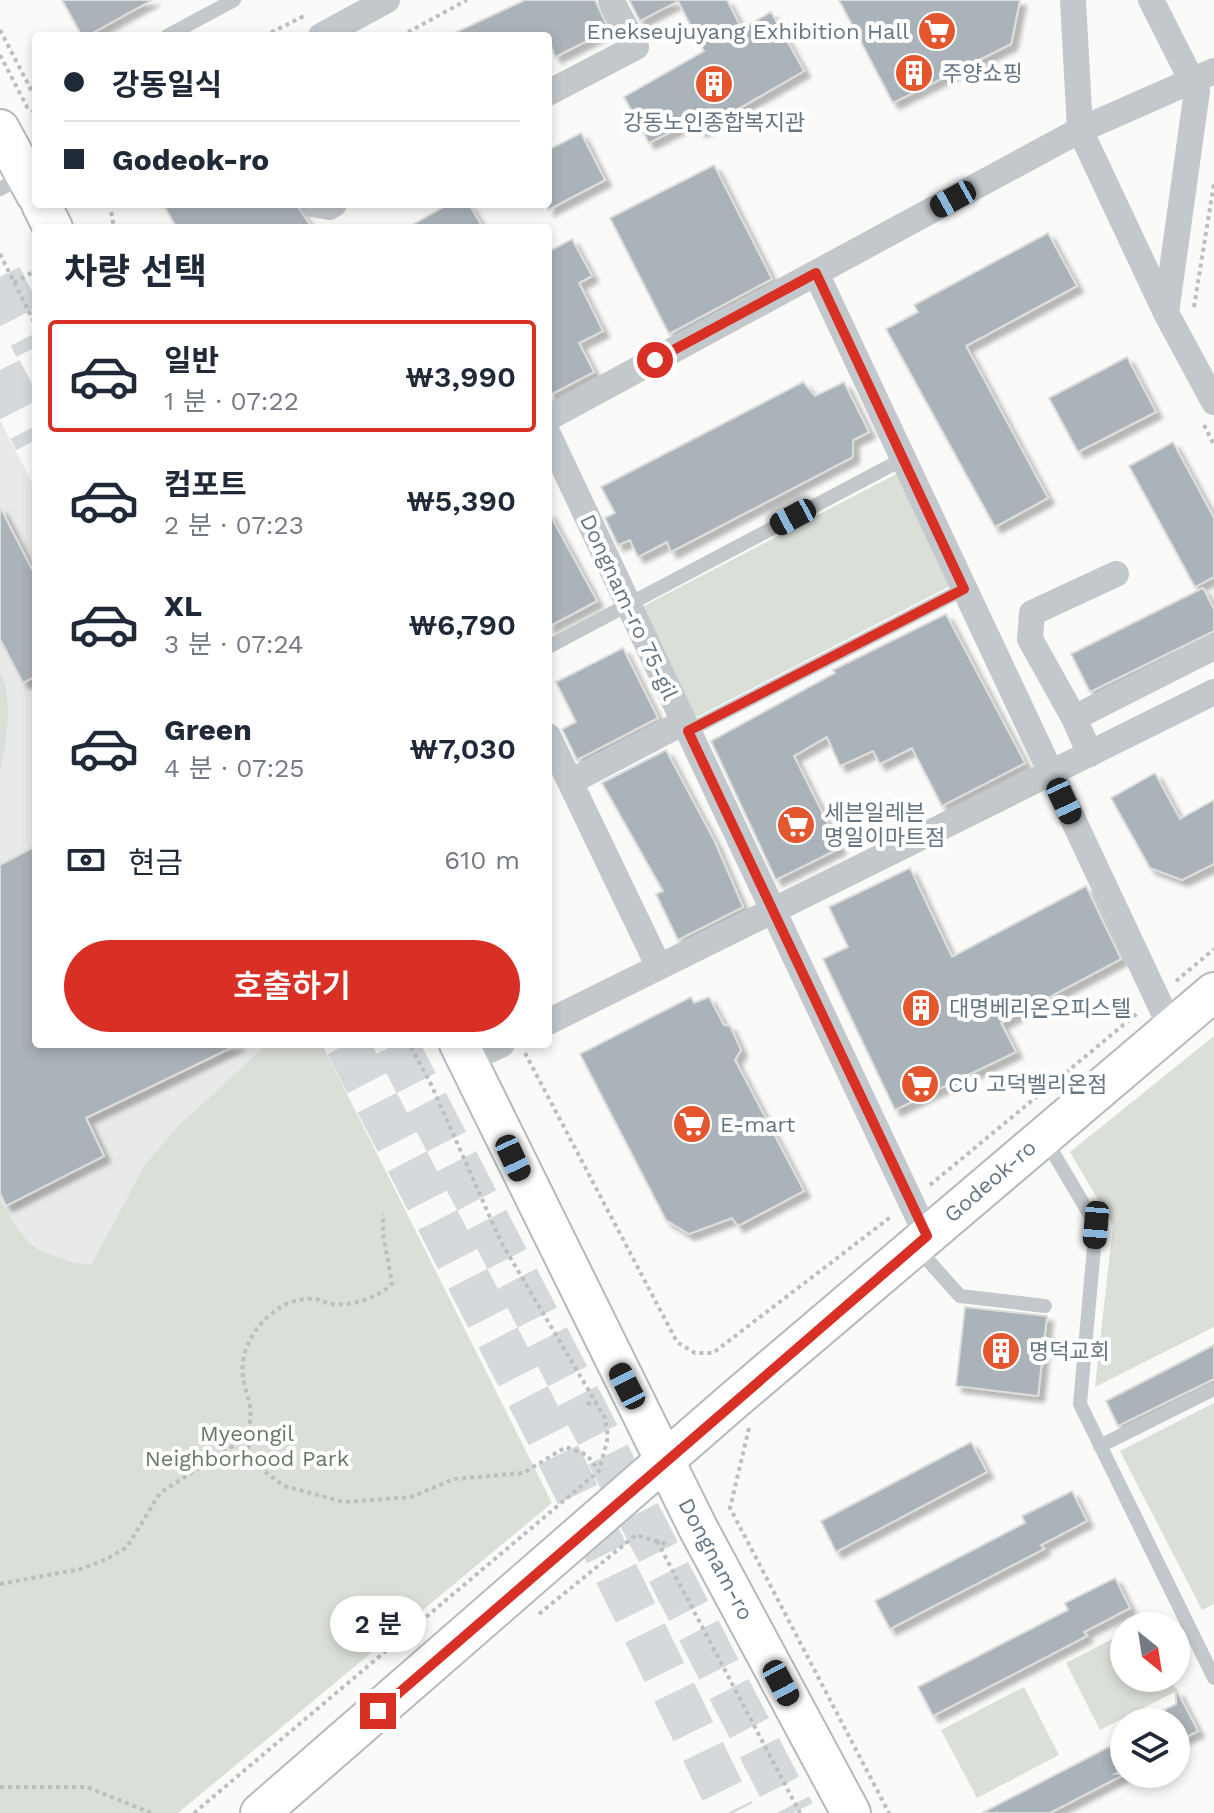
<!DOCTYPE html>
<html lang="ko">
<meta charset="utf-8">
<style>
body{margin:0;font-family:"Work Sans","Noto Sans KR",sans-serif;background:#f2f2f3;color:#1f2937;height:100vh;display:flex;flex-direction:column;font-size:30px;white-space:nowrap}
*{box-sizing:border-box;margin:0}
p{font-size:26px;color:#747a83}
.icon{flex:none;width:44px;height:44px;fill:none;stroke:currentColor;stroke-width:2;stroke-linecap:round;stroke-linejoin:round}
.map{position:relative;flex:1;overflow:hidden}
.sheet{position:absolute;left:32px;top:224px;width:520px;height:824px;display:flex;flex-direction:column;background:#fff;border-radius:8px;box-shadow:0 4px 12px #0003}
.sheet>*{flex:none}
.top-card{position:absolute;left:32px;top:32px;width:520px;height:176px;border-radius:8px;box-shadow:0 4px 12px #0003;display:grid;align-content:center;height:176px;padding:0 32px;background:#fff}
.needle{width:52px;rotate:150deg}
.buttons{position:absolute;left:1110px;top:1612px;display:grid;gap:16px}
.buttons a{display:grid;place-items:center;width:80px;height:80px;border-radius:50%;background:#fff;box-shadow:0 4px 12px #0003;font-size:40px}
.end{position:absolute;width:36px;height:36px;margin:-18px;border:10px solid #d93025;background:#fff;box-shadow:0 0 0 4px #fff}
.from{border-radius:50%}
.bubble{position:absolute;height:56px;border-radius:28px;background:#fff;box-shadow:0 4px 12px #0003;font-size:26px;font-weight:600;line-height:56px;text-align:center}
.car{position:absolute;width:24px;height:48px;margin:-24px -12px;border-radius:10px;box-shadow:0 0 6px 2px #0007;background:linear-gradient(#222 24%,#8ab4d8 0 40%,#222 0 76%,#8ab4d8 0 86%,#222 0)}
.top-card b{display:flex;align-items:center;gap:28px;height:76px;font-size:30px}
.top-card b+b{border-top:2px solid #e0e1e3}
.top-card i{width:20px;height:20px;background:#1f2937}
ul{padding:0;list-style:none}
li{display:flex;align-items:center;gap:24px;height:112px;margin:0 16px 12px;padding:0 16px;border:4px solid transparent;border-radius:8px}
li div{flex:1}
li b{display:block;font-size:30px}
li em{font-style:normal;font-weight:600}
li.active{border-color:#d93025}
li>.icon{width:72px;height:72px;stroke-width:1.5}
h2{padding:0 32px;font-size:36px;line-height:96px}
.pay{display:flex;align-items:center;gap:20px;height:88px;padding:0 32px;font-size:30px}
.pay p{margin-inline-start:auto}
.button{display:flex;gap:16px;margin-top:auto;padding:16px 32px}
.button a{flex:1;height:92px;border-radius:48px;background:#d93025;color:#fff;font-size:32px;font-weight:600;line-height:92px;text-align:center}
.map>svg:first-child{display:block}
</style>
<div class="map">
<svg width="1214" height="1813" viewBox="0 0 1214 1813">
<defs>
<filter id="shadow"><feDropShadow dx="6" dy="6" stdDeviation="2" flood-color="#0004"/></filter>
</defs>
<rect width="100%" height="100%" fill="#fafaf8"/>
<!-- built -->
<path fill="#e8e9e9" d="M0 420 36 490V1044H267L176 1128 144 1166 91 1265 50 1256 16 1232 0 1198V772L4 681 0 672Z"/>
<!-- green -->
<path fill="#dadfd7" d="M900 472 954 584 693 719 640 608Z
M0 672C14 698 6 745 0 772Z
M1214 1036V1327L1095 1387 1113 1225 1070 1152Z
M267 1044H322L552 1503 178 1813H0V1198C23 1246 39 1256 91 1265L144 1166 176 1128Z
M1214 1403V1604L1202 1610 1120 1451Z
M1124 1633V1678H1170L1177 1691 1100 1730 1066 1663Z
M1024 1687 1059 1755 977 1798 941 1730Z"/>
<!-- building -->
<path fill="#aab3b9" stroke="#dcdcda" stroke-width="2" filter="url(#shadow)" d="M62 0H152L87 36H82Z
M525 0H595L609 30 555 57 548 36H448Z
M629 0H727L742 29 771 12 804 71 700 131 694 120 649 143 624 97 704 51 678 1 640 21Z
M839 0H1020L1011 44 893 103Z
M581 133 605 180 548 210V150Z
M714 165 772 279 669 334 610 218Z
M163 204H296L312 228H177Z
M449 204H469L483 228H407Z
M1048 233 1077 286 966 346 1048 498 995 527 886 329 918 312 914 305Z
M572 239 592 276 579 283 603 331 579 343 594 372 548 396V252Z
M1127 357 1156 412 1078 452 1049 398Z
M803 382 815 396 844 382 869 432 853 440V457L671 552 667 542 638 557 630 540 618 545 605 518 615 513 601 487Z
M1173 442 1214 518V577L1195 587 1129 466Z
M0 507 36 577V676L23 683 0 639Z
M548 511 597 601 548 627Z
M1203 588 1214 609V631L1090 692 1071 654Z
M946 614 1025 763 942 806 912 748 880 764 873 751 840 766 827 737 794 756 840 848 776 880 711 741 835 673 833 670Z
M623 648 658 718 577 760 562 729 576 722 556 682Z
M666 750 715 842 743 907 678 940 656 894 663 891 602 783Z
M1155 773 1180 819 1214 800V864L1182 880 1150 868 1111 798Z
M36 846V1044H239L86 1118 104 1156 6 1206 0 1193V865Z
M910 868 952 957 1086 886 1121 959 1001 1023 1016 1052 895 1110 823 959 848 947 829 907Z
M691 997 694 1003 709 997 724 1025 730 1026 741 1050 735 1060 804 1191 738 1226 732 1218 689 1234 666 1220 580 1054Z
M965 1307 1047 1316 1038 1396 956 1386Z
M1214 1345V1379L1118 1426 1106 1401Z
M971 1442 987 1472 836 1552 821 1521Z
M1072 1491 1087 1521 1041 1545 1044 1549 890 1629 875 1601 1025 1523 1022 1516Z
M1115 1578 1130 1608 1084 1632 1087 1636 933 1716 918 1687 1068 1610 1065 1603Z
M1176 1689 1198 1731 1176 1742V1722H1141L1176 1704Z
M1124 1739V1769L1115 1774H1125L1050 1813H982Z"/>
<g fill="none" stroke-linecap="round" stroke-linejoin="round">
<!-- highway-tunnel -->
<path stroke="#d5d9db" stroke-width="44" stroke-dasharray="44 22" stroke-linecap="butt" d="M0 277 36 347
M0 370 36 440
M347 1044 556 1450 733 1813
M396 1044 793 1813"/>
<!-- secondary casing -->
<g stroke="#b3babf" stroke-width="42">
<path id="secondary" d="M0 129 36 195
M41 204 53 228
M459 1044 698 1528 851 1813
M260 1813 733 1401 1214 992"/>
</g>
<!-- path -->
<path stroke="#bbbfc2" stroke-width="4" stroke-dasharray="4 4" stroke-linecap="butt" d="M0 30 36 99
M264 36 306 15
M401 36 467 0
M0 55 27 107 36 113
M110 204 114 228
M0 254 36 326
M14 283 36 270
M1194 307 1214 183
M1204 425 1214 445
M1176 981 1214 949
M525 1053 677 1342 695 1353H713L892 1216
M930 1185 1139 1012
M587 1404 596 1401
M749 1428 730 1508 889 1813
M244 1439C262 1402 236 1390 244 1356 251 1326 282 1296 314 1299 320 1299 325 1303 331 1304 349 1307 382 1297 392 1283L383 1234V1214
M657 1541 800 1813
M0 1584 81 1569 107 1559 127 1547 160 1493 244 1439 260 1468 284 1486 344 1502 411 1497 454 1479 523 1473 566 1447 587 1455 599 1471
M539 1614 636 1535 670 1545
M0 1787H87L151 1813
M194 1813 599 1471 608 1437 605 1418 501 1242 430 1082 409 1044"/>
<!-- lane -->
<path stroke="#c3c8cc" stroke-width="14" d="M167 36 234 0
M0 189 24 176
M548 647 903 459
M688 731 964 589
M1045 1139 1096 1225 1080 1404 1214 1678
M916 1247 960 1296 1045 1306
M1100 1446 1214 1389"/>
<!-- street -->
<path stroke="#c3c8cc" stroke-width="26" d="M1073 0 1080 130 1166 313 1214 402
M1151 0 1197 91 1166 313
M321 36 387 0
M548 93 636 47 611 0
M312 204 329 207 334 204
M816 273 1171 1028
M548 418 1080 130 1214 71
M548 434 927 1236
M1074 718 1030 639 1032 613 1116 574
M548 736 659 967
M1090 754 1074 718 1214 647
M570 782 684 722
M548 1022 1214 692
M467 1061 502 1044"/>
<!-- secondary -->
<use href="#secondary" stroke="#fff" stroke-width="38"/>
</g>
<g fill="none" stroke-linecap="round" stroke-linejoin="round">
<!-- route -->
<path stroke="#d93025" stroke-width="10" d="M378 1711 927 1236 688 731 964 589 816 273 655 360"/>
</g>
<!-- icons -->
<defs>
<g id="supermarket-disc" transform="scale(2)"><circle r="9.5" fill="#e4572e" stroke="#fff"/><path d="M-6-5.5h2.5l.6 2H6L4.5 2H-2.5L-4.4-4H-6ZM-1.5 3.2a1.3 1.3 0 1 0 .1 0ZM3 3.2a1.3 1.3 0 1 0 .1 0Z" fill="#fff"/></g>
<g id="building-disc" transform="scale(2)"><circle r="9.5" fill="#e4572e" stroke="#fff"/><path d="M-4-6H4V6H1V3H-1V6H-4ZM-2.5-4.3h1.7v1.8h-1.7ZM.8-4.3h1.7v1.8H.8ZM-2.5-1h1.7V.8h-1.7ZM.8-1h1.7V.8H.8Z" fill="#fff"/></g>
</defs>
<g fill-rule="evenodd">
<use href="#supermarket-disc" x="937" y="31"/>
<use href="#building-disc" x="914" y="73"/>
<use href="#building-disc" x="714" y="84"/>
<use href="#supermarket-disc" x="796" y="825"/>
<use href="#building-disc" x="921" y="1008"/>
<use href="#supermarket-disc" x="920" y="1084"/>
<use href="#supermarket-disc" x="692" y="1124"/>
<use href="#building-disc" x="1001" y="1351"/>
</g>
<g text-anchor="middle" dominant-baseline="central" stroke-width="8" stroke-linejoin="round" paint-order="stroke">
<!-- poi labels -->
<g font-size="22" fill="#657683" stroke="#fff" text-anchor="start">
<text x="909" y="31" text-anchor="end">Enekseujuyang Exhibition Hall</text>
<text x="942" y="73">주양쇼핑</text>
<text x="714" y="122" text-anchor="middle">강동노인종합복지관</text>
<text x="824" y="812">세븐일레븐<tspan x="824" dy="25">명일이마트점</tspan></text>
<text x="949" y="1008">대명베리온오피스텔</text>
<text x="948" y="1084">CU 고덕벨리온점</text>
<text x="720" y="1124">E-mart</text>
<text x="1029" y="1351">명덕교회</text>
</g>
<!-- street labels -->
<g font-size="22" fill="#657683" stroke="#fff">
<text transform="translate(629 607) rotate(65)">Dongnam-ro 75-gil</text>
<text transform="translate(990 1181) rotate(-41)">Godeok-ro</text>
<text transform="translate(716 1559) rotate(62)">Dongnam-ro</text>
</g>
<!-- park labels -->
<g font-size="22" fill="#687a64" stroke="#fff">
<text x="247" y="1433">Myeongil<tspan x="247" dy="25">Neighborhood Park</tspan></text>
</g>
</g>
</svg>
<div class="buttons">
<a><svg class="needle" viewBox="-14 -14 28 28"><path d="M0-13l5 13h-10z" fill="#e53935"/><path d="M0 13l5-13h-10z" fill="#747a83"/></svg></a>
<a><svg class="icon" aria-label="layers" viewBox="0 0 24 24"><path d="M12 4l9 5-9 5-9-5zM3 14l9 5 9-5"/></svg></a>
</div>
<i class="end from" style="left:655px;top:360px"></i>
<i class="end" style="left:378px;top:1711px"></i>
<div class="bubble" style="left:330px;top:1596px;width:96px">2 분</div>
<i class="car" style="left:953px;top:199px;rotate:241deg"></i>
<i class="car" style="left:793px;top:517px;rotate:242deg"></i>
<i class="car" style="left:1064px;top:801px;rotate:155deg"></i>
<i class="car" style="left:513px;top:1158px;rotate:155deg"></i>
<i class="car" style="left:1096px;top:1225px;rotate:185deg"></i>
<i class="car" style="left:627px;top:1386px;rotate:333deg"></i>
<i class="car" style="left:781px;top:1683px;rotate:152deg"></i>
<div class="top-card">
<b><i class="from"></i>강동일식</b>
<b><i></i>Godeok-ro</b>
</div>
<section class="sheet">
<h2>차량 선택</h2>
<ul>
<li class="active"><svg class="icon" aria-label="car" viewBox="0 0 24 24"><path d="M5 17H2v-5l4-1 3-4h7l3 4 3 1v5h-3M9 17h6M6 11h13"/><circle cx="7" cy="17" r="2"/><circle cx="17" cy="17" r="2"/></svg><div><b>일반</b><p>1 분 · 07:22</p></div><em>₩3,990</em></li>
<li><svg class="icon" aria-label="car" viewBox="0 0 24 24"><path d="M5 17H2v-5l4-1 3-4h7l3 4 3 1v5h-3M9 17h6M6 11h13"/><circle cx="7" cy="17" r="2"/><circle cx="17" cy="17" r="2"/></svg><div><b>컴포트</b><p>2 분 · 07:23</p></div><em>₩5,390</em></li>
<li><svg class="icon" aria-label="car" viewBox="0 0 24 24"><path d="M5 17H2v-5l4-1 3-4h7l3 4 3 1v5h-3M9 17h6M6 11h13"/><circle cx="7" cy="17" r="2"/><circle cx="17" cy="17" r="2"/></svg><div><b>XL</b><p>3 분 · 07:24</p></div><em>₩6,790</em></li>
<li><svg class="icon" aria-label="car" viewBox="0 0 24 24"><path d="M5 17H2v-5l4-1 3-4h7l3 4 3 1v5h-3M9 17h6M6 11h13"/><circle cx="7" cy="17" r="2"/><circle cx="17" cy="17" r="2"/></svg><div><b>Green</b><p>4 분 · 07:25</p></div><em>₩7,030</em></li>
</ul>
<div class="pay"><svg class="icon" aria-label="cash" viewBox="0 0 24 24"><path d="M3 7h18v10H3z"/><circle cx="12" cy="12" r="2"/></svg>현금<p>610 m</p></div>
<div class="button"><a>호출하기</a></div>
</section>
</div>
